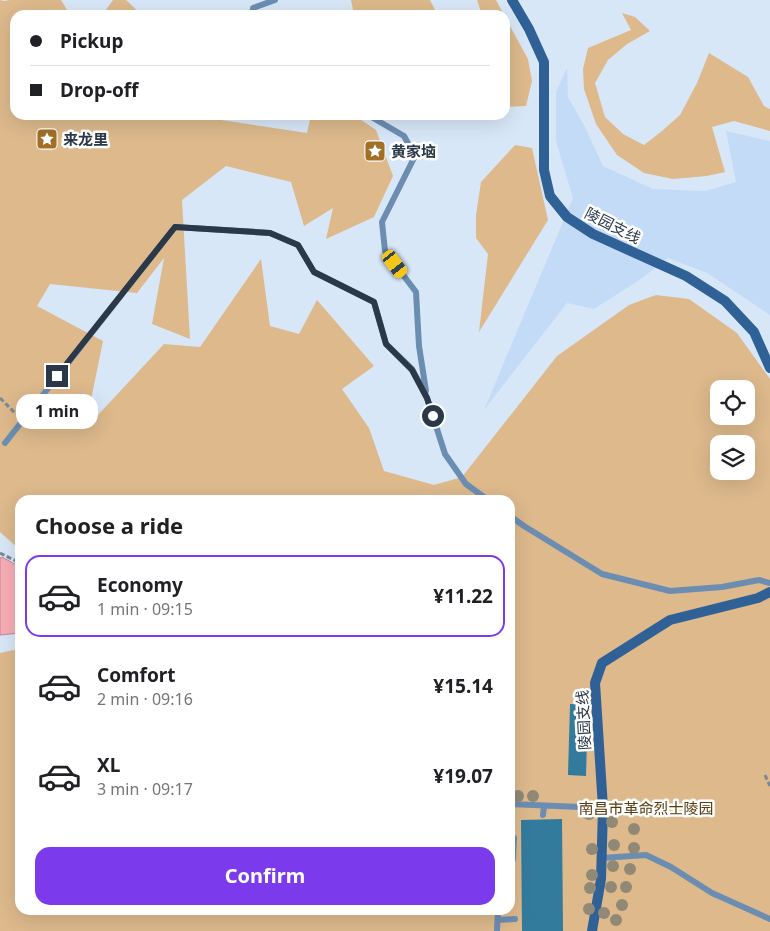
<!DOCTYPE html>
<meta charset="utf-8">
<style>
body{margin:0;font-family:"Noto Sans","Noto Sans SC",sans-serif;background:#f2f2f2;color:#202124;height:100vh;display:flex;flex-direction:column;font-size:19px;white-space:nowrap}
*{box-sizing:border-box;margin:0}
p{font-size:16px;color:#757577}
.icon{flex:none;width:28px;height:28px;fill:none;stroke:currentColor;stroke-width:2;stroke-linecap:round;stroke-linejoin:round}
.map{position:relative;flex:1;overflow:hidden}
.details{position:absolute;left:15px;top:495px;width:500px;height:420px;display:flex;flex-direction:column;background:#fff;border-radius:15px;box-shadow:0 5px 20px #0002}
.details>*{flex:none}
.guide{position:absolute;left:10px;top:10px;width:500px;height:110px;border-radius:15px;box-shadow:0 5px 20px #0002;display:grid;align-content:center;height:110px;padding:0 20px;background:#fff}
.buttons{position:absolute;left:710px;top:380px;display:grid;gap:10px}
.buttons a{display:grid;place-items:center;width:45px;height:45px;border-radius:10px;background:#fff;box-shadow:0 5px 20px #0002;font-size:25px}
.end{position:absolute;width:22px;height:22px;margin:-11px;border:6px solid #2a3847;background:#fff;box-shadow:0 0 0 2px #fff}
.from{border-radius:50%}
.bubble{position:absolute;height:35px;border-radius:15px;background:#fff;box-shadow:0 5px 20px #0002;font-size:16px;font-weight:700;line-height:35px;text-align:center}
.car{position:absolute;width:15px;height:30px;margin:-15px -8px;border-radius:6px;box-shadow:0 0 4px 1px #0007;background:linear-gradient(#f5c518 24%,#345 0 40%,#f5c518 0 76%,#345 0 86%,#f5c518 0)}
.guide b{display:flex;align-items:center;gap:18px;height:48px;font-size:19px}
.guide b+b{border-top:1px solid #e0e0e0}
.guide i{width:12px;height:12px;background:#202124}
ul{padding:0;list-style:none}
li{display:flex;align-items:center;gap:15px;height:82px;margin:0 10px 8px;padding:0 10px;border:2px solid transparent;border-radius:15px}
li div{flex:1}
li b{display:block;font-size:19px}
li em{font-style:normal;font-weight:700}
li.current{border-color:#7c3aed}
li>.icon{width:45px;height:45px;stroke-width:1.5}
h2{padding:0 20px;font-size:22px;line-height:60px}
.button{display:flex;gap:10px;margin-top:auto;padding:10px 20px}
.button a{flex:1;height:58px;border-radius:15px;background:#7c3aed;color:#fff;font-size:20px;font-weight:700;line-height:58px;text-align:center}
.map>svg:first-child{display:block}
</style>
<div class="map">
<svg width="770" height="931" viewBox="0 0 770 931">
<rect width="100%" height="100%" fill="#d8e7f7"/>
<!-- built -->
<path fill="#c3dbf7" d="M567 68 568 97 585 127 603 166 653 189 705 191 736 182 726 131 770 141V315L707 273 668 258 641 279 594 309 567 303 484 410 573 198 556 141V92Z"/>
<!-- green -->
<path fill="#ddb98c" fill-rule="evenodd" d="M0 0 4 1 10 0H61L70 15H15V115H206L208 118 307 133 311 115H354L376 130 393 176 374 217 326 239 333 208 304 226 291 182 226 166 182 200 190 339 152 324 164 258 137 293 50 284 37 306 103 341 85 429 164 344 200 347 261 259 270 326 299 334 317 300 374 366 342 389 369 428 384 471 434 485 462 477 557 356 629 305 656 295 689 299 737 333 770 379V931H0V653L18 649H20V910H510V500H20V550L0 532ZM719 389H746V416H719ZM719 444H746V471H719Z
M113 0H126L142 15H102Z
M351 0H430L436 12 439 15H354Z
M477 0H496L504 15H482Z
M622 13 635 17 650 31 627 44 608 60 595 83 605 117 623 134 644 145 662 131 680 115 697 83 709 53 748 77 764 106 770 109V131L734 121 712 127 725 172 707 176 673 179 644 173 617 155 596 124 584 89 583 69 588 48 631 30Z
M505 17 528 59 532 81 526 106 505 107Z
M515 145 532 148 548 220 479 332 488 254 476 238V215L481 182Z"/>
<!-- water -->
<path fill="#f8adb5" stroke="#ba8a94" d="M2 557 20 567V633L0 635V558Z"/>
<!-- building -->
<path fill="#337b9d" d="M570 704 588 705 586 776 568 775Z
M562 819 563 931H522L521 820Z"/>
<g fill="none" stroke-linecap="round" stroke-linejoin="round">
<!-- path -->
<path stroke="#7a8897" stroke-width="3" stroke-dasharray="5 2.5" stroke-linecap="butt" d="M0 398 15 413
M0 553 20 563
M765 775 770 786"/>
<!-- lane -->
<path stroke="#6c8db2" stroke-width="6" d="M252 15 253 8 275 0
M368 115 404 136 415 156 382 222 385 251 416 292 419 346 426 391
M5 443 175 227 270 233 298 245 314 272 374 302 386 344 412 369 427 398 445 454 466 484 488 500
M510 516 524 526 602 574 670 591 722 587 759 580 770 583
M510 804 603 808
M543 815 544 806
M510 838H514L513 859H510
M602 858 646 855 671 867 712 893 770 919
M498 920 515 919
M497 931 498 910"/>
<!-- secondary -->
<path stroke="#306196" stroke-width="10" d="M512 0 529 29 544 62V170L550 196 567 217 593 234 686 276 725 301 754 332 770 368
M592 931 601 879 603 808 595 683 602 663 670 620 758 598 770 592"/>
</g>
<!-- trees -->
<g fill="#918876">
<circle cx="518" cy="796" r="6"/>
<circle cx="533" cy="796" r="6"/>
<circle cx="611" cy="809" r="6"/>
<circle cx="631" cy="809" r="6"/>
<circle cx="589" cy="814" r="6"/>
<circle cx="612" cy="822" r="6"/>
<circle cx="634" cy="829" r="6"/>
<circle cx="614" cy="845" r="6"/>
<circle cx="634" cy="848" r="6"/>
<circle cx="592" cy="849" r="6"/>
<circle cx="613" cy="866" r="6"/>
<circle cx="630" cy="869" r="6"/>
<circle cx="592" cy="875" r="6"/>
<circle cx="611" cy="887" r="6"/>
<circle cx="626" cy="887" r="6"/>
<circle cx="590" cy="888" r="6"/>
<circle cx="622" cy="905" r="6"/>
<circle cx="589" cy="909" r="6"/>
<circle cx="604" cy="913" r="6"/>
<circle cx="616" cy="920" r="6"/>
</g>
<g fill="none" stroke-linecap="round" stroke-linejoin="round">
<!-- route -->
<path stroke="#2a3847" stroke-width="6" d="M57 376 175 227 270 233 298 245 314 272 374 302 386 344 412 370 427 398 433 416"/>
</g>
<!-- icons -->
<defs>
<g id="sight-square" transform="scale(1.125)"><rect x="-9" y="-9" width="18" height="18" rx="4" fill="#a26f26" stroke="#fff"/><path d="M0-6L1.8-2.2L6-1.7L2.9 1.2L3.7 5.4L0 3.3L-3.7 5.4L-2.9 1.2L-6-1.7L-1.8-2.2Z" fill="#fff"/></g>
</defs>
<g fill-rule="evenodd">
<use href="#sight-square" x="47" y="139"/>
<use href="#sight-square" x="375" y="151"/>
</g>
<g text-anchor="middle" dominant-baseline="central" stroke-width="5" stroke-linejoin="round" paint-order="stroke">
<!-- poi labels -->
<g font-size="15" font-weight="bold" fill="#2a3847" stroke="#fff" text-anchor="start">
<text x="63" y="139">来龙里</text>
<text x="391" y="151">黄家垴</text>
</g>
<!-- street labels -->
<g font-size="15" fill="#2a3847" stroke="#fff">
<text transform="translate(613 225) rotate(27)">陵园支线</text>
<text transform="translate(583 720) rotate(-93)">陵园支线</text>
</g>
<!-- park labels -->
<g font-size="15" fill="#573a0d" stroke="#fff">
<text x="646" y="808">南昌市革命烈士陵园</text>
</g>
</g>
</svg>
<div class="buttons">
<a><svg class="icon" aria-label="locate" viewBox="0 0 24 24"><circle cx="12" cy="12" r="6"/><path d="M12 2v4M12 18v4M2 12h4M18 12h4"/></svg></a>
<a><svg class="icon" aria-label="layers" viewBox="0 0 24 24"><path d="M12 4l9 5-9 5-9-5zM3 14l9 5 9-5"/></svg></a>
</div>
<i class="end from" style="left:433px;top:416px"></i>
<i class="end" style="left:57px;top:376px"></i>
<div class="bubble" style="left:16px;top:394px;width:82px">1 min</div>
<i class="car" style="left:395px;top:264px;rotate:143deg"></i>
<div class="guide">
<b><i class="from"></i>Pickup</b>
<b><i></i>Drop-off</b>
</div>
<section class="details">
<h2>Choose a ride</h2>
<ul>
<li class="current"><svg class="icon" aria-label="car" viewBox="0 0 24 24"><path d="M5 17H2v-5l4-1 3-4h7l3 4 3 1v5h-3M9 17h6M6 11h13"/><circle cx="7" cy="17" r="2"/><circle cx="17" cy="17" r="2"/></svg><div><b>Economy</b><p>1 min · 09:15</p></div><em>¥11.22</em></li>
<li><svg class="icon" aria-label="car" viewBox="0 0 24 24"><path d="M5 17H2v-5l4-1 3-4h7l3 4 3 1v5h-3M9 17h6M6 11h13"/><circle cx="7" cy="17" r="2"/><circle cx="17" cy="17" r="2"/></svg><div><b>Comfort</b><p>2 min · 09:16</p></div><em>¥15.14</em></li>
<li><svg class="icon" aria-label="car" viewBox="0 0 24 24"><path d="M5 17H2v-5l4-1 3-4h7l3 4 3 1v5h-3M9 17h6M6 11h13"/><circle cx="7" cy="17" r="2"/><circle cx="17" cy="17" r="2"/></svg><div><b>XL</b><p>3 min · 09:17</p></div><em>¥19.07</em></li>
</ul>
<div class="button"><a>Confirm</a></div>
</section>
</div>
